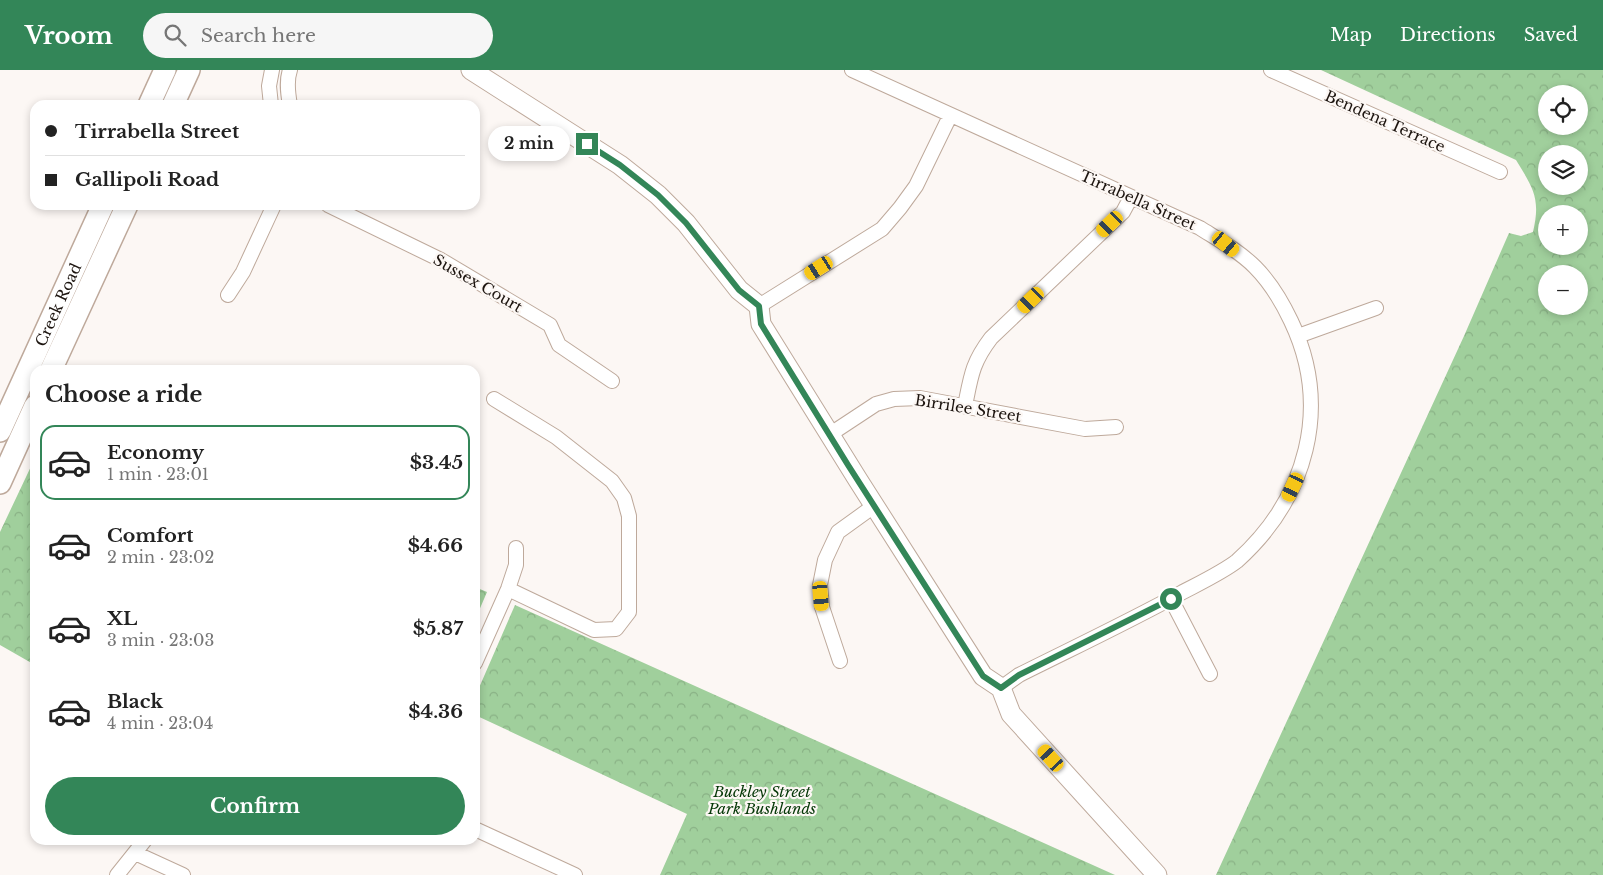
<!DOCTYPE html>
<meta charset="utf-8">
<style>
body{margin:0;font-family:"Libre Baskerville",serif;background:#f6f6f6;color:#222;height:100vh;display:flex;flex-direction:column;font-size:19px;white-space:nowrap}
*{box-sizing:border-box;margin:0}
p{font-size:16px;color:#767676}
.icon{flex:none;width:28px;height:28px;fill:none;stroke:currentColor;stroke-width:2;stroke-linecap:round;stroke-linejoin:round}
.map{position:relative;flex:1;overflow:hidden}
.drawer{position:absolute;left:30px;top:295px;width:450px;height:480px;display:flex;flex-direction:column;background:#fff;border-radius:15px;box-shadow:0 2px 8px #0003}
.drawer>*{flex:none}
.top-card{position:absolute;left:30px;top:30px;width:450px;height:110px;border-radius:15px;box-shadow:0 2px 8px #0003;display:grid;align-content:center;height:110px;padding:0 15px;background:#fff}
.buttons{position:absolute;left:1538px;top:15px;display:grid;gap:10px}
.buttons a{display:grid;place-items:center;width:50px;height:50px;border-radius:50%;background:#fff;box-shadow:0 2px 8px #0003;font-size:25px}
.end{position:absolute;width:22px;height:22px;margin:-11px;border:6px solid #338658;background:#fff;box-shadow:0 0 0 2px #fff}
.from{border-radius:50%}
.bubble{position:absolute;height:35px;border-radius:18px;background:#fff;box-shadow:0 2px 8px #0003;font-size:16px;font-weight:700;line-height:35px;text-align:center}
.car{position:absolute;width:15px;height:30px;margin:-15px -8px;border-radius:6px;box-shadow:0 0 4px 1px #0007;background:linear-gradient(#f5c518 24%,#345 0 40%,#f5c518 0 76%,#345 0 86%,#f5c518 0)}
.top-card b{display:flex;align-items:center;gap:18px;height:48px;font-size:19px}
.top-card b+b{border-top:1px solid #e0e0e0}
.top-card i{width:12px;height:12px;background:#222}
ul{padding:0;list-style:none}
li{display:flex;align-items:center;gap:15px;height:75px;margin:0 10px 8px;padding:0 5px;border:2px solid transparent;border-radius:15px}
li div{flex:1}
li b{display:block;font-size:19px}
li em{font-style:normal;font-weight:700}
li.on{border-color:#338658}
li>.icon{width:45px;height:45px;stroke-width:1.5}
h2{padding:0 15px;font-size:22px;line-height:60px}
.primary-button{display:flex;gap:10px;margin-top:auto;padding:10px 15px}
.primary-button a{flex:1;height:58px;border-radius:30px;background:#338658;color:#fff;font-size:20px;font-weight:700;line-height:58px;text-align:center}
header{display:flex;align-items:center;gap:30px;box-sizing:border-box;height:70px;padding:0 25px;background:#338658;color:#fff}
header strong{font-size:24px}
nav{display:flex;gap:28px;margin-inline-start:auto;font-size:18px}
.search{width:350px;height:45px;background:#f6f6f6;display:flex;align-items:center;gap:12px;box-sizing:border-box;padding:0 18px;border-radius:28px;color:#767676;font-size:19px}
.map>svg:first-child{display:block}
</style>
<header>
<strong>Vroom</strong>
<div class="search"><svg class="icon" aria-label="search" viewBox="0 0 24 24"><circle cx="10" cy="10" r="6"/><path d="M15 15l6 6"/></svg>Search here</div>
<nav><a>Map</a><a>Directions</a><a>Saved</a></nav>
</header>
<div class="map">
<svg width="1603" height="805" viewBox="0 0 1603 805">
<defs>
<pattern id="forest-crowns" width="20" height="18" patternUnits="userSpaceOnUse" patternTransform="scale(1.25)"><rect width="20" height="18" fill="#a0cf9c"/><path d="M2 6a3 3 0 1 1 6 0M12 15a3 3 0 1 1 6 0" fill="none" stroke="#89b185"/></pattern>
</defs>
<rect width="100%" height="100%" fill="#fcf7f4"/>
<!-- forest -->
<path fill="url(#forest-crowns)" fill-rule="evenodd" d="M1321 0H1603V805H1216L1464 266 1509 163 1521 166 1533 162C1541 128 1533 118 1516 90ZM1546 24H1579V56H1546ZM1546 84H1579V116H1546ZM1546 144H1579V176H1546ZM1546 204H1579V236H1546Z
M35 388V595L0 575V462Z
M475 517 487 522 475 550Z
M515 535 1115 805H660L687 744 475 645V627Z"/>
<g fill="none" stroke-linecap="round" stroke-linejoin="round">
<!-- street casing -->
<g stroke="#bea99b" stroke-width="16">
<path id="street" d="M290 0C286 11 288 24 290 35
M852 0 1200 158C1219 170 1239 181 1255 197 1270 212 1282 232 1291 251 1332 337 1307 428 1237 491 1223 502 1198 514 1181 523 1128 552 1073 578 1019 605L1001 618
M1271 0 1500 102
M271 35 269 16 272 0
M328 135 441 190 550 255 559 275 612 311
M228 225 243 202 274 135
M759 236 882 159 900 138 916 116 950 46
M1298 266 1376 238
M494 329 556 367 612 411 624 428 629 446V542L616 559 594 560 508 519
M965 336C971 306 972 293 991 268L1123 142 1131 127
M829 365 876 334 894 329 920 328 1085 359 1116 357
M1171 529 1210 604
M840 591 822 537 820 515 825 490 838 462 874 436
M475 593 508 519 516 495V478
M475 759 575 805
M135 783 183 805
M117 805 145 770"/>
</g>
<!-- secondary casing -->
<g stroke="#bea99b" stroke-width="21">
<path id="secondary" d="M471 0 620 95 658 125 686 153 739 220 759 236 761 254 858 410 983 606 1001 618 1011 644 1157 805"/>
</g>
<!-- primary casing -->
<g stroke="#bea99b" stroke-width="24">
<g id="primary">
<path d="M149 35 165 0"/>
<path d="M173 35 189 0"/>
<path d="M51 300 127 135"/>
<path id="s1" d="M0 361 103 135"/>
<path d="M0 413 35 336"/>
</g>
</g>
<!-- street -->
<use href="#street" stroke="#fff" stroke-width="14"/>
<!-- secondary -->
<use href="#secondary" stroke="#fff" stroke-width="19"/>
<!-- primary -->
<use href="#primary" stroke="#fff" stroke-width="21"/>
</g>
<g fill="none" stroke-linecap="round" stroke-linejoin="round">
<!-- route -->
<path stroke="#338658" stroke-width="6" d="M587 74 620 95 658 125 686 153 739 220 759 236 761 254 848 395 983 606 1001 618 1019 605 1171 529"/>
</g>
<g text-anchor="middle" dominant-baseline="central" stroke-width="4.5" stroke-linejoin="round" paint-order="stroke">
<!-- street labels -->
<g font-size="15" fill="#1c140f" stroke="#fcf7f4">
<text transform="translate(1385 51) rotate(24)">Bendena Terrace</text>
<text transform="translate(1138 130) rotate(24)">Tirrabella Street</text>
<text transform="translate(478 213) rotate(30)">Sussex Court</text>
<text stroke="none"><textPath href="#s1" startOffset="139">Creek Road</textPath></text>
<text transform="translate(968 338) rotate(9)">Birrilee Street</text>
</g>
<!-- park labels -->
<g font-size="15" font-style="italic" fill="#043706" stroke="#fcf7f4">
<text x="762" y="721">Buckley Street<tspan x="762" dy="17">Park Bushlands</tspan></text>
</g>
</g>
</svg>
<div class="buttons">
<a><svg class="icon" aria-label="locate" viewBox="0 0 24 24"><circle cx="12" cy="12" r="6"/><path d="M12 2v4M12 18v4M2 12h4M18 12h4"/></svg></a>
<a><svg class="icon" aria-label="layers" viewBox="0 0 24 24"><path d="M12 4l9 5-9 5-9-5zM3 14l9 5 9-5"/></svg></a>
<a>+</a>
<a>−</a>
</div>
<i class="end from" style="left:1171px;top:529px"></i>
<i class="end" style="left:587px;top:74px"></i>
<div class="bubble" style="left:488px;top:56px;width:82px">2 min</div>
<i class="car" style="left:1110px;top:154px;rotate:226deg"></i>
<i class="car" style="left:1226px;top:174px;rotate:130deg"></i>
<i class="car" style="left:819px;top:198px;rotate:238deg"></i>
<i class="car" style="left:1031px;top:230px;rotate:226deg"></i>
<i class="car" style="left:1293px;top:417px;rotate:205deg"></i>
<i class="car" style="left:821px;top:526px;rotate:175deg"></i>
<i class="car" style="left:1051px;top:688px;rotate:318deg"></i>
<div class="top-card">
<b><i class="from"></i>Tirrabella Street</b>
<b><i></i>Gallipoli Road</b>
</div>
<section class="drawer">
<h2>Choose a ride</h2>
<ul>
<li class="on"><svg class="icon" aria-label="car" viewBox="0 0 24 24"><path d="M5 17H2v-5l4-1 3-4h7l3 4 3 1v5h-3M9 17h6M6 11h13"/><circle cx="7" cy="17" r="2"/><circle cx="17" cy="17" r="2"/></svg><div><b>Economy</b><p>1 min · 23:01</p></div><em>$3.45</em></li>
<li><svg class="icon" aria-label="car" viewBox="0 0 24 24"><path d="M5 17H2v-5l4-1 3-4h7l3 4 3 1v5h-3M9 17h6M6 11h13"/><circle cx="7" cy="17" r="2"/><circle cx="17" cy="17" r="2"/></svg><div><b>Comfort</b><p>2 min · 23:02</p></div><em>$4.66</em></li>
<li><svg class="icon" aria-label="car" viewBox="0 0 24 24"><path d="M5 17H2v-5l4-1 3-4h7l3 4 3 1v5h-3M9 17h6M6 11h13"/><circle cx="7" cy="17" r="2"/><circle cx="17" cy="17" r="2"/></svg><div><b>XL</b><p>3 min · 23:03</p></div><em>$5.87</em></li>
<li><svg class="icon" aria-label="car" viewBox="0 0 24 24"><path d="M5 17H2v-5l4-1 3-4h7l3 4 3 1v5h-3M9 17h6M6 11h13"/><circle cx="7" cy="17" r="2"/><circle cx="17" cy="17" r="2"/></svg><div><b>Black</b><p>4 min · 23:04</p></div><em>$4.36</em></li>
</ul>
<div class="primary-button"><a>Confirm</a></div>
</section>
</div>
